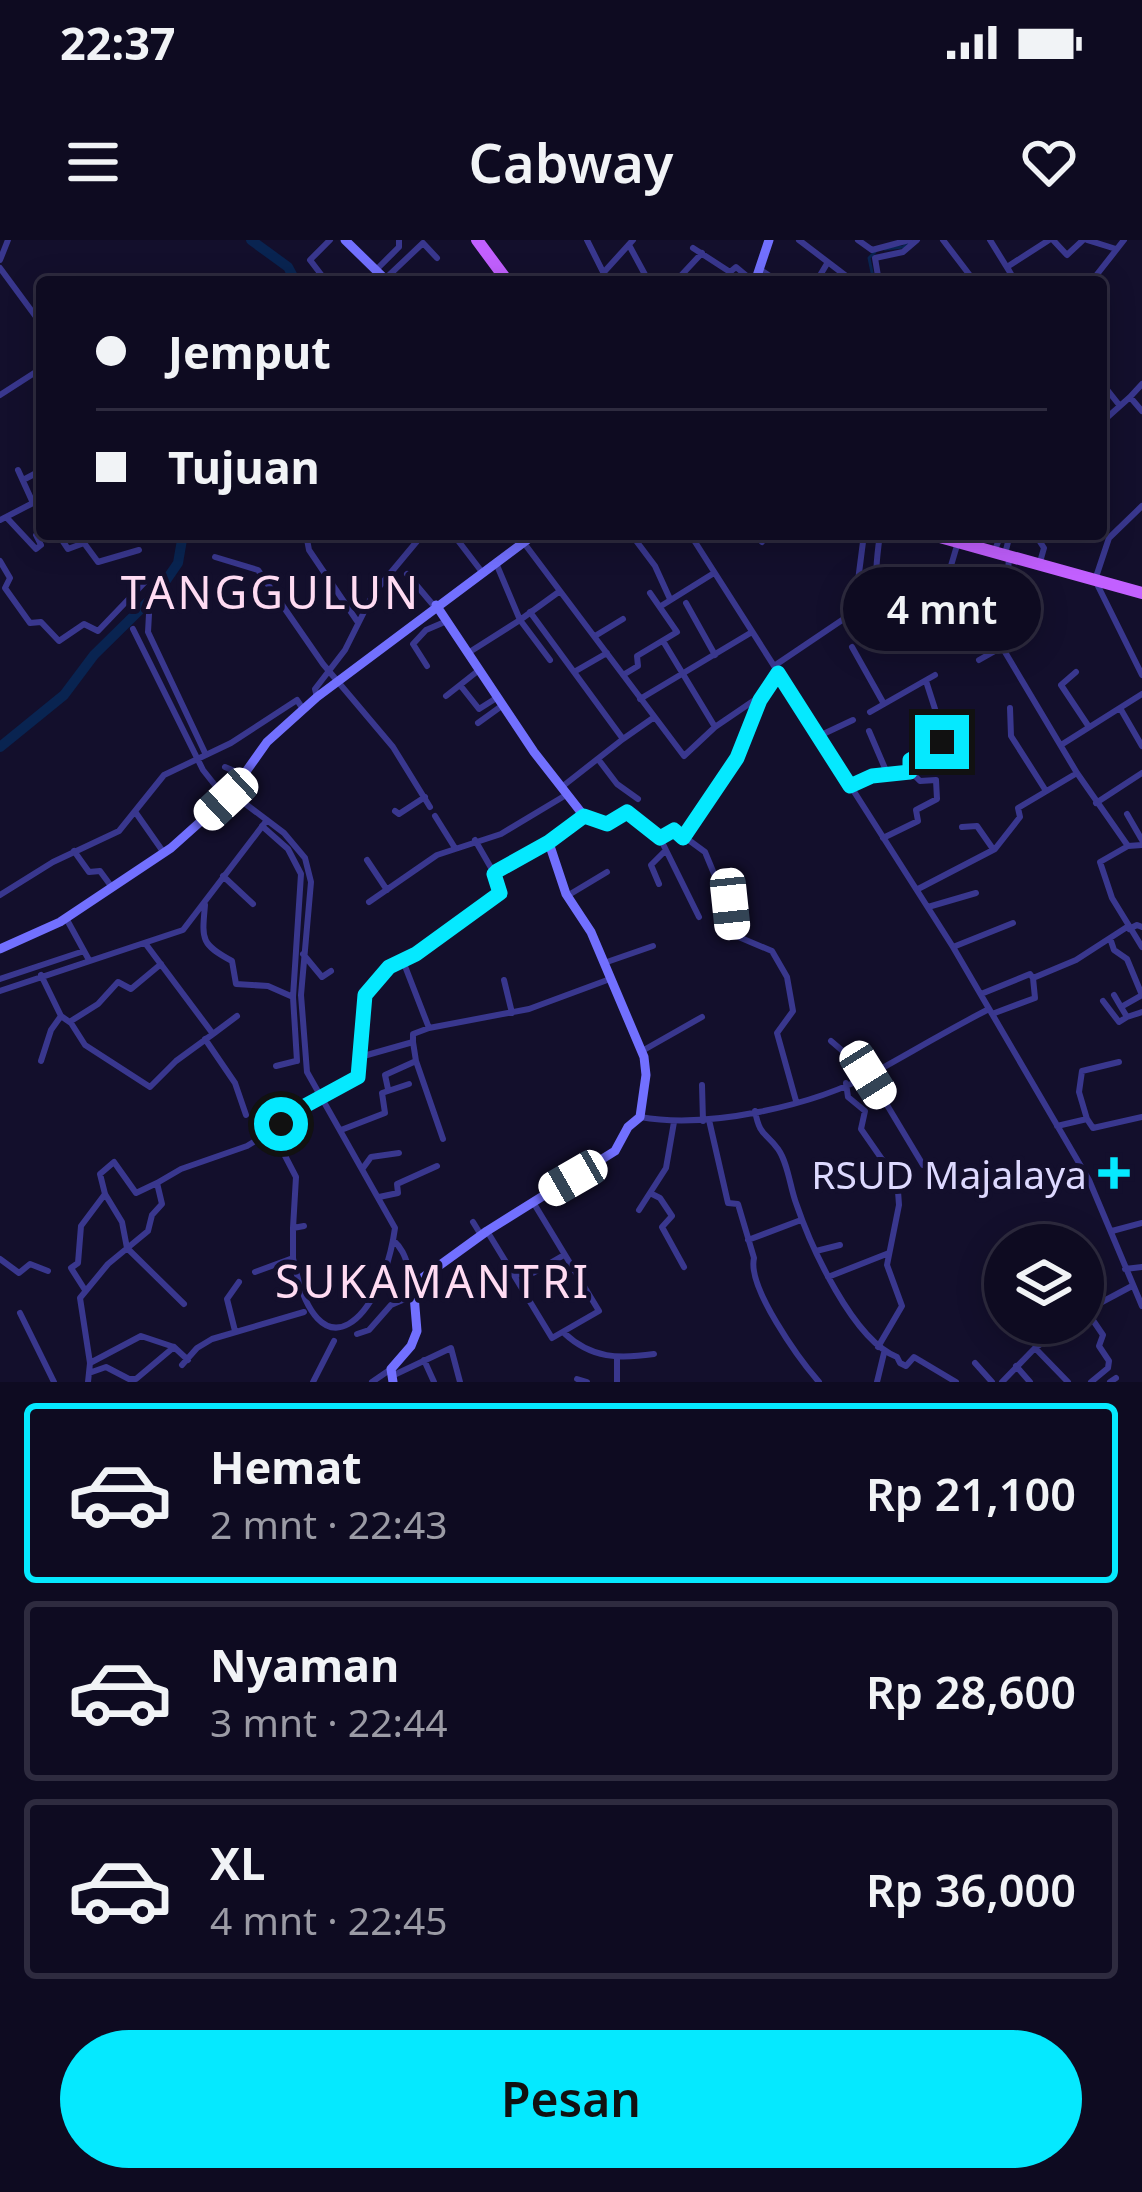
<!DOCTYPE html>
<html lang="id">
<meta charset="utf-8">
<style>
body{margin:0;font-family:"Noto Sans",sans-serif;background:#1c192e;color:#f1f3f6;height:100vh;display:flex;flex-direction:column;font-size:45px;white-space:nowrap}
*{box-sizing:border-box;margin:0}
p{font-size:39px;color:#9b9ba5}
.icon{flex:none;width:66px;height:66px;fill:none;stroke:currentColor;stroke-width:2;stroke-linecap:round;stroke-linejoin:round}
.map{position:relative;height:1142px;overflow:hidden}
.drawer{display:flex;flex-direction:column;background:#0e0b21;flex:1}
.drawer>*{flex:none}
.guide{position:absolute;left:36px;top:36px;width:1071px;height:264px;border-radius:12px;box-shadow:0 6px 30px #0003,0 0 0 3px #2e2b3f;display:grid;align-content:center;height:264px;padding:0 60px;background:#0e0b21}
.controls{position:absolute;left:984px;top:984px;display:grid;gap:24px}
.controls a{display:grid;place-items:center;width:120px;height:120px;border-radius:50%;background:#0e0b21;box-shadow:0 6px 30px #0003,0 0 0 3px #2e2b3f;font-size:60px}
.end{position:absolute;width:54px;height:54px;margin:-27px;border:15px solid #05e9ff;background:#111;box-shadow:0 0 0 6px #111}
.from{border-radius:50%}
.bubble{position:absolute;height:84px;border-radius:42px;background:#0e0b21;box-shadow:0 6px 30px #0003,0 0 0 3px #2e2b3f;font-size:39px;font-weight:600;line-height:84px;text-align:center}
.car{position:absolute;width:36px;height:72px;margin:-36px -18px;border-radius:15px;box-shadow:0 0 9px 3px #0007;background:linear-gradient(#fff 24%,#345 0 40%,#fff 0 76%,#345 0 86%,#fff 0)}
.guide b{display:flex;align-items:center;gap:42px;height:114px;font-size:45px}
.guide b+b{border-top:3px solid #2e2b3f}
.guide i{width:30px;height:30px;background:#f1f3f6}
ul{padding:21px 0 0;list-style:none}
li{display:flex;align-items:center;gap:36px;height:180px;margin:0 24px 18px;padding:0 36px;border:6px solid #2e2b3f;border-radius:12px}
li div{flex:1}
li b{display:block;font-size:45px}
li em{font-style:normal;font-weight:600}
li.on{border-color:#05e9ff}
li>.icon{width:108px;height:108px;stroke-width:1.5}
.action{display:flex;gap:24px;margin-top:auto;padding:24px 60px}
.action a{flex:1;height:138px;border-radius:72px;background:#05e9ff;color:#111;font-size:48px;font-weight:600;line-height:138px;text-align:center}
.status{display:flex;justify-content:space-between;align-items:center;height:84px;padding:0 60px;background:#0e0b21;direction:ltr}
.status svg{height:33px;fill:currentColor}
header{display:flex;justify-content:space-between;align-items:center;height:156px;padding:0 60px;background:#0e0b21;font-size:54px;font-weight:600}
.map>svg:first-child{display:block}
</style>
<div class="status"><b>22:37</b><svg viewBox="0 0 49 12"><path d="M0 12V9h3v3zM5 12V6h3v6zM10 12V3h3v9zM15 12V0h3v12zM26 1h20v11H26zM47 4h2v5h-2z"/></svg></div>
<header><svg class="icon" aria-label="menu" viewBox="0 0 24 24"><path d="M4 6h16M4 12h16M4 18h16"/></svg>Cabway<svg class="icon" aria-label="heart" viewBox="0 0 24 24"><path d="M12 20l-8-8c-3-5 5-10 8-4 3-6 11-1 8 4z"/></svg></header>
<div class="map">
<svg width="1142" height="1142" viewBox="0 0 1142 1142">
<rect width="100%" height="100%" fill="#130f2c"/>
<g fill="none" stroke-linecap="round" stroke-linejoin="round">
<!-- stream -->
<path stroke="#092451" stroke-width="3" d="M885 9 903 7 912 0
M765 40 768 42
M874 42 869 18 875 12"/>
<!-- river -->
<path stroke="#092451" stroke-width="10" d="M251 0 288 27 296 42
M0 507 64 455 94 415 158 352 178 323 183 294"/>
<!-- street -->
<path stroke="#39378e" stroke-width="6" d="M587 0 608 42
M799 0 854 42
M858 0 872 10 909 0
M943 0 975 42
M990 0 1011 34 997 42
M1053 0 1067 15 1083 0
M1087 0 1116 9
M629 5 649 42
M693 8 730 32 736 27 754 42
M0 20 8 0
M0 28 42 85
M759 29 779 42
M376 30 399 7V0
M1011 34 1007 27 1049 0
M385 39 423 3 437 18
M320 42 323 37 310 20 330 0
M595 42 633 0
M675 42 702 13
M816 42 828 22
M879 42 875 18 903 12 917 0
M1091 42 1124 0
M1101 142 1120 166
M0 155 42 128
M1130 157 1142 144
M1101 183 1130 157 1142 171
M23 240 42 230
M8 279 36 309 41 305 36 295 42 289
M0 280 33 263 18 230
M58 294 68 309 84 303 98 322 139 310
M306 294 309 310 357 381
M453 294 482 332
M631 294 655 326 670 359
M690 294 953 707 1089 940 1142 1066
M880 294C872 352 875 357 912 402
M1035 294 1044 308 1040 322
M762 302 767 294
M995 310 1001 294
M1005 314 1010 294
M215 317 258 330 323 424 393 507 430 567
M1009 318 1002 407 1077 533 1128 606
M0 321 10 338 5 348 30 383 41 382 59 401 84 384 98 391 146 341
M496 323 520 380 560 351 524 303
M407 334 434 366
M863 347 879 358
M877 347 904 344 923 336 935 354 928 360 957 400
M560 351 684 516 715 487 663 401
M935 354 945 346 958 302
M686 363 715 415
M661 366 714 333
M530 372 623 499 563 546
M149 374 148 392 206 515
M133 389 203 530 226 559
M595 396 623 379
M852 407 884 464
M468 413 520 380 550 420
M979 420 1002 407
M427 426 413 404 426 390 447 381
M774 426 854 372 864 294
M479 430 460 445 479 469 498 457
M574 432 607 413
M1076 432 1061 445 1089 487
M623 435 638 426 637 416 677 392 650 353
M1142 435 1095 340 1109 298 1142 266
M446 456 460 445
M317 457 315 449 345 410 373 354 423 294
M640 459 752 392
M1010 468 1011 496 1046 551
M1120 468 1142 506
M870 472 935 435
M478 483 503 465
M715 487 762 455
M869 491 887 533
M819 496 853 480
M623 499 653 478
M1061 505 1142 454
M598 519 617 544 638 559
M225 527 244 535
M910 532 909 520 944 497 926 441
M850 546 872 536 911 532 920 541 936 540 937 559 916 570 918 581 883 598
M231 553 284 593 305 618 311 642 301 755 307 832 395 988C382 1080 318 1142 293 1018L255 1032
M1096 563 1142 533
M395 571 399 574 425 557
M136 573 164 613
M1127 574 1142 600
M435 576 455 608
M584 576 607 584 627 572 660 598 675 590 705 612 715 636 729 650 734 695 772 711 787 737 793 771 777 793 796 861
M262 586 288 609 301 634 293 757 297 821
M962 587 977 586 993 609
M660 598 699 677
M683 599 737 518 760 460 778 433
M475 600 494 633
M1142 605 1128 606 1100 622 1112 658 1142 707
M74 611 89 632 100 631 111 646
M367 620 387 650
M223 636 253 664
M659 644 651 625 665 611
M918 649 995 609 1020 577 1018 568 1077 533
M0 655 53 622 119 591 164 535 231 503 297 460 303 469
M567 656 607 632
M369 662 437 615 501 594 566 555
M205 665C202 699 200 704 232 721L236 744 268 746 293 757
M928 667 976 653
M66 678 89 720
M1129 689 1137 685 1142 687
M1110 698 1114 710 1127 719 1142 755 1121 767 1127 777 1142 772
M953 707 1013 683
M303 714 322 737 331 731
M403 721 500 653 494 633 549 602
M604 723 653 706
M41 735 61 776 71 783 85 805 150 847 176 821 213 794 145 703
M0 739 84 711
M504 740 512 773
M0 751 183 690 267 580
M981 754 1030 734 1033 738
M1114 755 1121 767
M1103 761 1119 782 1127 777
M992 774 1035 758 1033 738 1076 720 1127 687
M71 781 98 764 118 742 131 749 161 724
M213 794 237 776
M205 799 235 843 246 875
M831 801 852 819 861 838
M642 811 702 777
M360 817 413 802V794L429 788
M41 821 51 790 61 776
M416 821 443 899
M276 826 296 821
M869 835 923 925 937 928
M846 843 848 857 865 871 861 889 886 925 898 951 899 965 887 1025 902 1066 878 1107
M702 845 703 881
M388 849 385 835 416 821 413 802
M755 871C760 897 765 891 778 909 788 923 790 947 796 963 811 1007 853 1100 897 1117L900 1123 906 1126 914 1117 956 1142
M640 877C708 889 814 866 875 832 913 811 950 789 989 769
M1087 879 1079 852 1082 831 1119 822
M709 880 728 963 738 964 754 1018C747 1047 799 1119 819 1142
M281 884 286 899 282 910 296 937 293 988
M1057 886 1087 879 1093 888 1142 877
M341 890 385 873 382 853 409 844
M363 928 371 917 399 913
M157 943 136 953 114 922 100 934 105 954 122 982 127 1008 184 1064
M652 954 660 958 672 976 662 987 684 1027
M379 957 398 953 397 944 437 926
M639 970 666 928 674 882
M473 982 481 995
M487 991 552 1098 599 1071 533 962
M1112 991 1142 983
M393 1000C410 1015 405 1032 418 1041
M748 1000 801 980
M816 1011 840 1005
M293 1018V988L304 986
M0 1019 19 1033 30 1024 48 1031
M1125 1029 1142 1027
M516 1036 525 1031 533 1033 564 1015
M828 1037 889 1013
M85 1050 71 1028 78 1023 81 986 105 954
M1086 1070 1103 1095 1099 1106 1109 1121 1108 1128 1091 1142
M1087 1070 1132 1046
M20 1073 54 1142
M235 1091 227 1059 239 1042
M564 1093C592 1119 619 1119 654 1114
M357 1094 369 1090 391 1065 414 1055
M424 1120 434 1142
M90 1123 141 1096 174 1107 188 1120
M975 1123 992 1142
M182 1125 197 1108 212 1099 304 1072
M1016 1126 1030 1142
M89 1133 106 1127 129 1139H136L174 1107
M394 1135 451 1108 460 1142
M577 1139 587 1142
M88 1142 90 1123 80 1058 108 1024 148 991 152 975 162 964 157 943 181 929 247 906 277 888 290 874 358 837 362 759 388 728 403 721 429 788 529 769 610 739
M313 1142 334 1101
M372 1142 391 1129
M617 1142V1119
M877 1142 884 1113
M1002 1142 1035 1108
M1068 1142 1035 1108 1070 1083
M1110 1142 1116 1138"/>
<!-- secondary -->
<path stroke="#7270ff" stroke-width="9" d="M345 0 388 42
M755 42 769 0
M0 709 60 682 171 608 228 557 267 502 317 457 535 294
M393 1142 391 1129 411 1106 417 1091 414 1055 418 1041 487 991 615 911 628 887 640 877 646 835 644 817 591 692 566 654 550 606 551 598 584 576 534 512 436 365"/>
<!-- primary -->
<path stroke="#c260ff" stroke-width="12" d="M477 0 508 42
M929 294 1142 353"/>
</g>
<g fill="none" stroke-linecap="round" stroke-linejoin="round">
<!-- route -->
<path stroke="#05e9ff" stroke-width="15" d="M281 884 290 874 358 837 365 755 389 727 416 714 500 653 494 634 497 631 549 602 584 576 607 584 627 572 660 598 674 590 683 598 737 518 760 460 778 433 850 546 872 536 910 532V520L942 502"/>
</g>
<!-- markers -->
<path fill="#05e9ff" stroke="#130f2c" stroke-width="4.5" d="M1108 915h12v12h12v12h-12v12h-12v-12h-12v-12h12z"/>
<g text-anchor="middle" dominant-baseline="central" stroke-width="10" stroke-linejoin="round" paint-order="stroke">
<!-- poi labels -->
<g font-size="39" fill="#ddd9ff" stroke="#130f2c" text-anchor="end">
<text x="1087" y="933">RSUD Majalaya</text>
</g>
<!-- quarter labels -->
<g font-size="45" letter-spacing="3" fill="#ffdbf2" stroke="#130f2c">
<text x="271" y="351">TANGGULUN</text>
<text x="433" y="1040">SUKAMANTRI</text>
</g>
</g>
</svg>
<div class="controls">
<a><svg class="icon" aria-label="layers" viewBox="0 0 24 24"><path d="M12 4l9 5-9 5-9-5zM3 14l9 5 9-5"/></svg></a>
</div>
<i class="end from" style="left:281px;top:884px"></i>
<i class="end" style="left:942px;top:502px"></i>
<div class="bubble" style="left:843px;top:327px;width:198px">4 mnt</div>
<i class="car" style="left:226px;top:559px;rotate:227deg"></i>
<i class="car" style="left:730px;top:664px;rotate:174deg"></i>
<i class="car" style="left:868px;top:835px;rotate:148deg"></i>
<i class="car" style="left:573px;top:938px;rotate:240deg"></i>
<div class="guide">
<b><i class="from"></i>Jemput</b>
<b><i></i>Tujuan</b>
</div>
</div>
<section class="drawer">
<ul>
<li class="on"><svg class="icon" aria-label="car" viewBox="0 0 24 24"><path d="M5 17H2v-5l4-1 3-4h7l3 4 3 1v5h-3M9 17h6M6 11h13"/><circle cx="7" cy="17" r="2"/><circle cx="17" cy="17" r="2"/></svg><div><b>Hemat</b><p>2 mnt · 22:43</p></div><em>Rp 21,100</em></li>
<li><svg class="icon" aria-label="car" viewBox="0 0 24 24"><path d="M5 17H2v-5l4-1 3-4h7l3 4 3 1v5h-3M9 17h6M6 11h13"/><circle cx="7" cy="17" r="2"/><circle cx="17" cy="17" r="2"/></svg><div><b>Nyaman</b><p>3 mnt · 22:44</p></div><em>Rp 28,600</em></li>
<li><svg class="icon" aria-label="car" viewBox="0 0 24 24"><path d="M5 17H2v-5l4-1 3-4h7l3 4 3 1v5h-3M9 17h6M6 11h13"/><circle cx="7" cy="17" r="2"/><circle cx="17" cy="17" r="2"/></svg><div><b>XL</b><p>4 mnt · 22:45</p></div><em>Rp 36,000</em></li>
</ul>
<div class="action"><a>Pesan</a></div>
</section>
